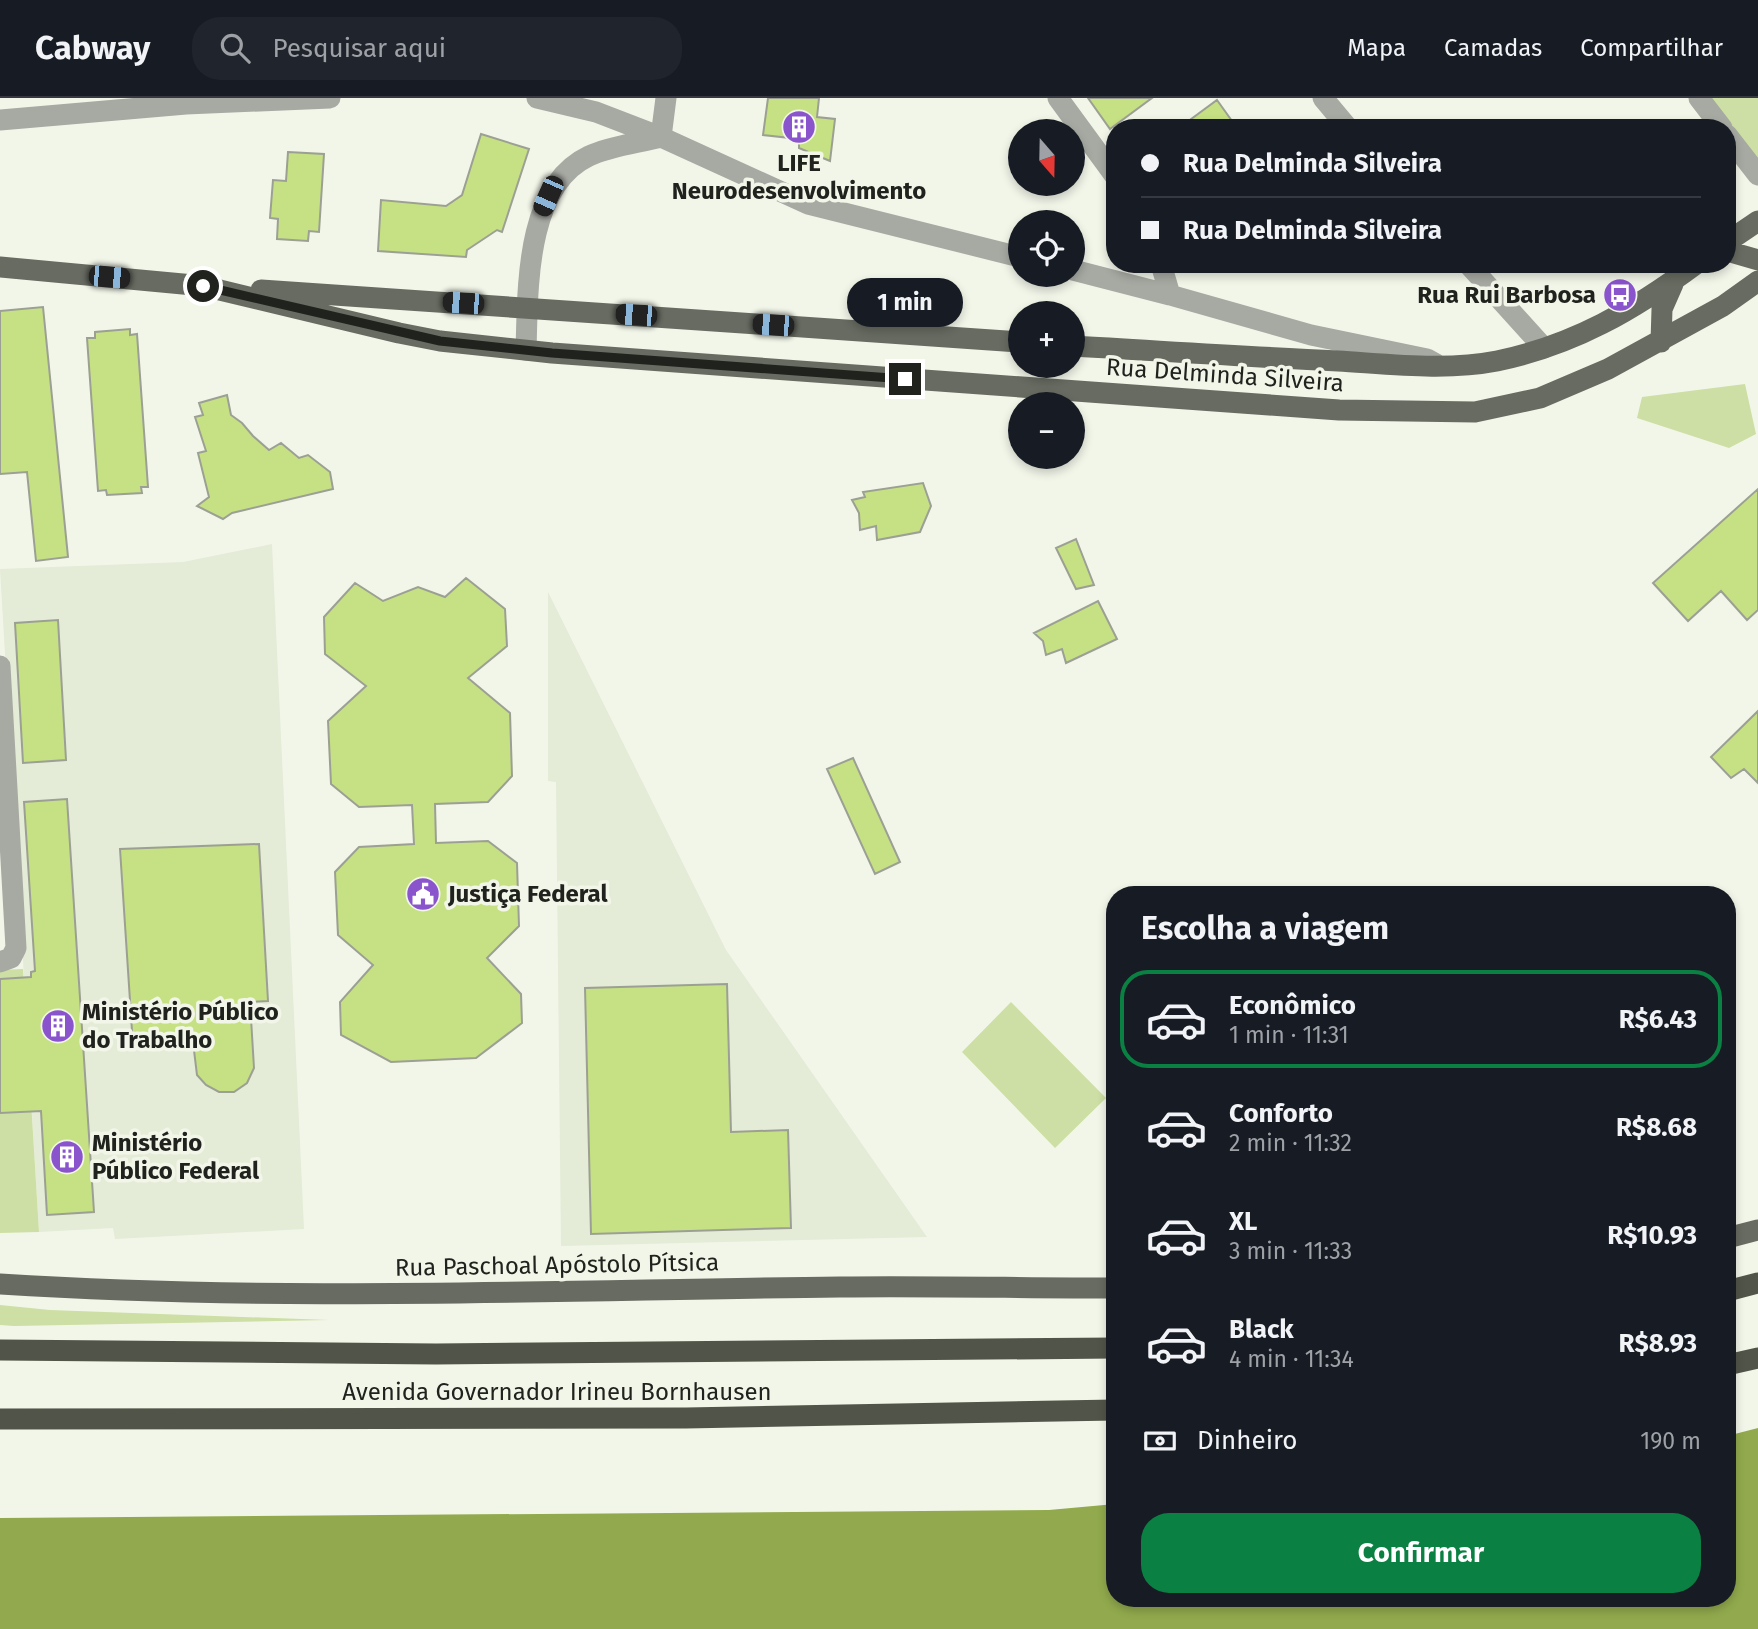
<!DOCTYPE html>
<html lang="pt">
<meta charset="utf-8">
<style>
body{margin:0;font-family:"Fira Sans",sans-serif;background:#20242c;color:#f1f3f6;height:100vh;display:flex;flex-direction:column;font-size:26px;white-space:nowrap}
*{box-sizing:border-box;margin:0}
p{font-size:23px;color:#9ea1a6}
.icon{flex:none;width:38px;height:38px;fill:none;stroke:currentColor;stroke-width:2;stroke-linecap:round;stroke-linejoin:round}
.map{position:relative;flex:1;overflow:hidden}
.side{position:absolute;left:1106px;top:788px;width:630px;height:721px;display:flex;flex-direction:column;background:#171b24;border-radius:28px;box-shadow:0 4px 10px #0003}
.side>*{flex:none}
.top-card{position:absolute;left:1106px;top:21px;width:630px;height:154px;border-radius:28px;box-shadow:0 4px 10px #0003;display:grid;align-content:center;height:154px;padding:0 35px;background:#171b24}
.needle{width:46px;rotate:160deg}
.buttons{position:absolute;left:1008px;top:21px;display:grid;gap:14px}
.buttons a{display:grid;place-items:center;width:77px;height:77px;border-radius:50%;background:#171b24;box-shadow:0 4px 10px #0003;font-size:35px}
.end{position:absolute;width:32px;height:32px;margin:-16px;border:9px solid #20221d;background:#fff;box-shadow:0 0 0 4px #fff}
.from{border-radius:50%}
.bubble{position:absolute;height:49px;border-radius:24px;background:#171b24;box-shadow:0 4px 10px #0003;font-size:23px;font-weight:700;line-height:49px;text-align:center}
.car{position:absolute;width:21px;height:42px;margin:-21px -10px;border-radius:9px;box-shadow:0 0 5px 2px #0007;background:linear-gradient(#222 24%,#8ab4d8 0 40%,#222 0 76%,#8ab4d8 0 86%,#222 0)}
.top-card b{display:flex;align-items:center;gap:24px;height:66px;font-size:26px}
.top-card b+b{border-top:2px solid #363941}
.top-card i{width:18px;height:18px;background:#f1f3f6}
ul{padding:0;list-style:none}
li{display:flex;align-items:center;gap:21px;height:98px;margin:0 14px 10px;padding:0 21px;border:4px solid transparent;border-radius:28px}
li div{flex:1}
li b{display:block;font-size:26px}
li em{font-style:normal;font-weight:700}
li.on{border-color:#0b8043}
li>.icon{width:63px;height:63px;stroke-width:1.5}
h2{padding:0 35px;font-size:32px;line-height:84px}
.pay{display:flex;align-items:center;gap:18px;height:77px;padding:0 35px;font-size:26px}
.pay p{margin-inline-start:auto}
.primary-button{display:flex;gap:14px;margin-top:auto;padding:14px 35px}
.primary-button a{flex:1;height:80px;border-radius:28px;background:#0b8043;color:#fff;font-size:28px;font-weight:700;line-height:80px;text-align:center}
header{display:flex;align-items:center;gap:42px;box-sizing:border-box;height:98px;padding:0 35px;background:#171b24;border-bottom:2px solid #363941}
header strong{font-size:33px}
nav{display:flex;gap:38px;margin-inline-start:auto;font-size:24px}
.search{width:490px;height:63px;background:#20242c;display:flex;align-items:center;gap:18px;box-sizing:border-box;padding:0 24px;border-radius:28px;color:#9ea1a6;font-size:26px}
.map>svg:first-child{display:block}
</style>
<header>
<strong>Cabway</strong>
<div class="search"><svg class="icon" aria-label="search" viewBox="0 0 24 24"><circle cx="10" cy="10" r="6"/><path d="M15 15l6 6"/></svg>Pesquisar aqui</div>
<nav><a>Mapa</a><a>Camadas</a><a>Compartilhar</a></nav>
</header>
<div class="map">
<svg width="1758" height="1531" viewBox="0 0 1758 1531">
<rect width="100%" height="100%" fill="#f2f6e9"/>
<!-- built -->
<path fill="#e4ebd6" d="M272 446 304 1131 115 1141 113 1130 39 1134 0 471 183 464Z
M548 494 726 852 927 1139 561 1148 556 684 548 683Z"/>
<!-- green -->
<path fill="#cddfa4" d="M1711 0H1758V61L1752 55Z
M1745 286 1756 336 1729 350 1637 320 1642 299Z
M23 871 39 1134 0 1135V872Z
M1011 904 1106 1000 1055 1050 962 954Z
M0 1207 50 1212 329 1222 14 1228 0 1227Z"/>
<!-- water -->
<path fill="#92aa4d" d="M1758 1330V1531H0V1420L1049 1412 1115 1406V1500H1727V1338Z"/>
<!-- building -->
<path fill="#c6e183" stroke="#9ca094" stroke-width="2" d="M768 0H819L817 19 835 21 830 63 799 50V41L763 37Z
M1088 0H1152L1110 31Z
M1217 2 1237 30H1179Z
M481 36 529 51 502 134 497 132 467 152 466 159 378 153 381 102 446 108 462 97Z
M288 54 324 56 319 134 309 133 308 143 277 141 278 121 270 120 273 82 286 83Z
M43 209 68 459 36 463 27 374 0 376V213Z
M130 231V237L137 236 148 389H141L142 395 107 397 106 392 98 393 87 240H95V234Z
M227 297 231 317 242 325 253 338 269 352 281 345 299 360 308 357 330 374 333 391 232 415 223 421 197 408 209 399 198 355 206 353 195 319 203 317 199 305Z
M923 385 931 408 920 434 877 442 876 428 860 432 859 415 852 402 865 399 863 394Z
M1758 391V512L1747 522 1721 493 1688 523 1653 485Z
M1076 441 1094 487 1076 491 1056 450Z
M466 480 505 511 507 548 468 580 510 615 512 678 488 704 435 706 436 745 488 743 517 765 519 828 487 860 521 896 522 925 476 960 391 964 341 937 340 904 373 867 338 837 335 774 359 749 414 746 412 707 359 709 331 686 328 623 366 588 325 556 324 519 355 485 383 503 418 489 445 499Z
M1098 503 1117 541 1066 565 1062 551 1046 557 1043 543 1034 535Z
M58 522 66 662 23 665 15 525Z
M1758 613V685L1744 671 1731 680 1711 659Z
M853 660 900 764 875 776 827 671Z
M67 701 94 1114 47 1117 41 1013 0 1015V881L31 879V874L35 873 24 704Z
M259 746 268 903 250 904 254 970 247 985 234 994H219L206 987 197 977 193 944 133 948 120 751Z
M727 886 731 1034 788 1032 791 1130 591 1136 585 890Z"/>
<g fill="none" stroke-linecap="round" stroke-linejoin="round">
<!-- minor -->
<path stroke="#a7a9a3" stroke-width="21" d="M537 0 596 14 661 39 808 106 1020 159
M1058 0 1115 78
M1323 0 1348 30
M1699 0 1722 30
M0 22 186 6 330 0
M1727 37 1758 77
M1161 166 1170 197
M1468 166 1544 250
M1073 172 1170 197 1311 237 1427 261 1436 266
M526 252C528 191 525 88 589 58 610 48 638 45 661 39L666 0
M0 568 16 850 11 860 0 864"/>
<!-- major -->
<path stroke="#676b61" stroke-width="21" d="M1727 144 1758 123
M1727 153 1758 162
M0 169 215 189
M203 188 399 235 440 243 552 255 1339 312 1475 314 1540 300 1608 271 1723 208 1758 183
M261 192 1020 244
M1661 244 1662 211 1673 186
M1073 248C1161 253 1250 259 1338 263 1389 266 1446 273 1497 263 1574 247 1634 212 1696 166
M1727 1140 1758 1132
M0 1186C280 1204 560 1192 840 1189 932 1188 1023 1190 1115 1190"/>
<!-- highway -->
<path stroke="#515549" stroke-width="21" d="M1727 1193 1758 1185
M0 1252 436 1256 1115 1250
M1727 1267 1758 1260
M0 1321 686 1320 1115 1312"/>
</g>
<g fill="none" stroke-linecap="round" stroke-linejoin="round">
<!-- route -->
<path stroke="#20221d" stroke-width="9" d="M203 188 440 243 552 255 905 281"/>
</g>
<!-- icons -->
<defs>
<g id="building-disc" transform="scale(1.75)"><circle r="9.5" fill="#8a54cc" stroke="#f2f6e9"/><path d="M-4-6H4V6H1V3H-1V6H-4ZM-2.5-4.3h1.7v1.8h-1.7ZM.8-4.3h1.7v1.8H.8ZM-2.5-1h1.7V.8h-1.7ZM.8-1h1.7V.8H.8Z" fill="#fff"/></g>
<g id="bus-disc" transform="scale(1.75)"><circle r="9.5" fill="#8a54cc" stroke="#f2f6e9"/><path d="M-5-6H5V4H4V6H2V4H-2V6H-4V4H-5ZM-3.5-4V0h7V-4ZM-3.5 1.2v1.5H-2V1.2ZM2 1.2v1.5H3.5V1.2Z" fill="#fff"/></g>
<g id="civic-disc" transform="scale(1.75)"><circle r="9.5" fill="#8a54cc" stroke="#f2f6e9"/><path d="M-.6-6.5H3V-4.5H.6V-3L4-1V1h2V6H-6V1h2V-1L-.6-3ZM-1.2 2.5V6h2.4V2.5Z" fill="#fff"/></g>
</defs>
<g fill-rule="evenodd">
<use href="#building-disc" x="799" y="29"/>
<use href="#bus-disc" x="1620" y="197"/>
<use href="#civic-disc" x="423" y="796"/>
<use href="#building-disc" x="58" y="928"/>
<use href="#building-disc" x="67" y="1059"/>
</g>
<g text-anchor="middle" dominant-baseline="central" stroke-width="7" stroke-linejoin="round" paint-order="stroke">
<!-- poi labels -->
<g font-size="24" font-weight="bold" fill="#20221d" stroke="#f2f6e9" text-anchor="start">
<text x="799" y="65" text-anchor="middle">LIFE<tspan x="799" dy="28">Neurodesenvolvimento</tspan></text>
<text x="1596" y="197" text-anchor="end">Rua Rui Barbosa</text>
<text x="448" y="796">Justiça Federal</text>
<text x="82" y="914">Ministério Público<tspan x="82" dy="28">do Trabalho</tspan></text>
<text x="92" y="1045">Ministério<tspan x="92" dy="28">Público Federal</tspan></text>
</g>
<!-- street labels -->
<g font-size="24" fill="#20221d" stroke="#f2f6e9">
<text transform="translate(1225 277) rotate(4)">Rua Delminda Silveira</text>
<text transform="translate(557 1167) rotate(-1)">Rua Paschoal Apóstolo Pítsica</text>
<text x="557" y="1294">Avenida Governador Irineu Bornhausen</text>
</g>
</g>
</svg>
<div class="buttons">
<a><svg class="needle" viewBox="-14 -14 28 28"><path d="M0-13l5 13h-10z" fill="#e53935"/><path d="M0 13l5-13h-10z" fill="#9ea1a6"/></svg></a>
<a><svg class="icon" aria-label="locate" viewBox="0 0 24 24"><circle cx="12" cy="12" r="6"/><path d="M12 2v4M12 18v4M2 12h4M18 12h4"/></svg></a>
<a>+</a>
<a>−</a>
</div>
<i class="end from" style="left:203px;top:188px"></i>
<i class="end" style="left:905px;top:281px"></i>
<div class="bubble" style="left:847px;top:180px;width:116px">1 min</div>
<i class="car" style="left:548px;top:98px;rotate:204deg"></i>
<i class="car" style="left:109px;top:179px;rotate:95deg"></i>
<i class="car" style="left:463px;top:205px;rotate:274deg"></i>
<i class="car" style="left:636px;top:217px;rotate:274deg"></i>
<i class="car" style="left:773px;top:227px;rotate:274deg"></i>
<div class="top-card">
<b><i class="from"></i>Rua Delminda Silveira</b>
<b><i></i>Rua Delminda Silveira</b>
</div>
<section class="side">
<h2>Escolha a viagem</h2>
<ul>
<li class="on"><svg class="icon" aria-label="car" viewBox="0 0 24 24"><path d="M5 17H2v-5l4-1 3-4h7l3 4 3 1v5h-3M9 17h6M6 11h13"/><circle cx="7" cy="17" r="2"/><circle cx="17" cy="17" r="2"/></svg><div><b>Econômico</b><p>1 min · 11:31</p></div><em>R$6.43</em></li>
<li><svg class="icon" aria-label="car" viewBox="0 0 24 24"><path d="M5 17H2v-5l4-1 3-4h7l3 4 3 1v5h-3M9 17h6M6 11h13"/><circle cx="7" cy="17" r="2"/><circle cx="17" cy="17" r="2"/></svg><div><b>Conforto</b><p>2 min · 11:32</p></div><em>R$8.68</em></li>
<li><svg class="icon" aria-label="car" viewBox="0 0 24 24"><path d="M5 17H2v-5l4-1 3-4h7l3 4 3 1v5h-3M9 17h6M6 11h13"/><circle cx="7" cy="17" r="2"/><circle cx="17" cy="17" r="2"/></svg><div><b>XL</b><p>3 min · 11:33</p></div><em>R$10.93</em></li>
<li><svg class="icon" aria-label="car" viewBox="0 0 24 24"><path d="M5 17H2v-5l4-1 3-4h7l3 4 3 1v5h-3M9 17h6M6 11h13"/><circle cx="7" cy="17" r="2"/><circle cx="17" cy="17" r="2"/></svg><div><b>Black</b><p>4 min · 11:34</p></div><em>R$8.93</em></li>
</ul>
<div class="pay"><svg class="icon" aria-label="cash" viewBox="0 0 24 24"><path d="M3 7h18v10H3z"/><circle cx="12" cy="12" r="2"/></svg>Dinheiro<p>190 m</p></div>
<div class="primary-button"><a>Confirmar</a></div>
</section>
</div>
